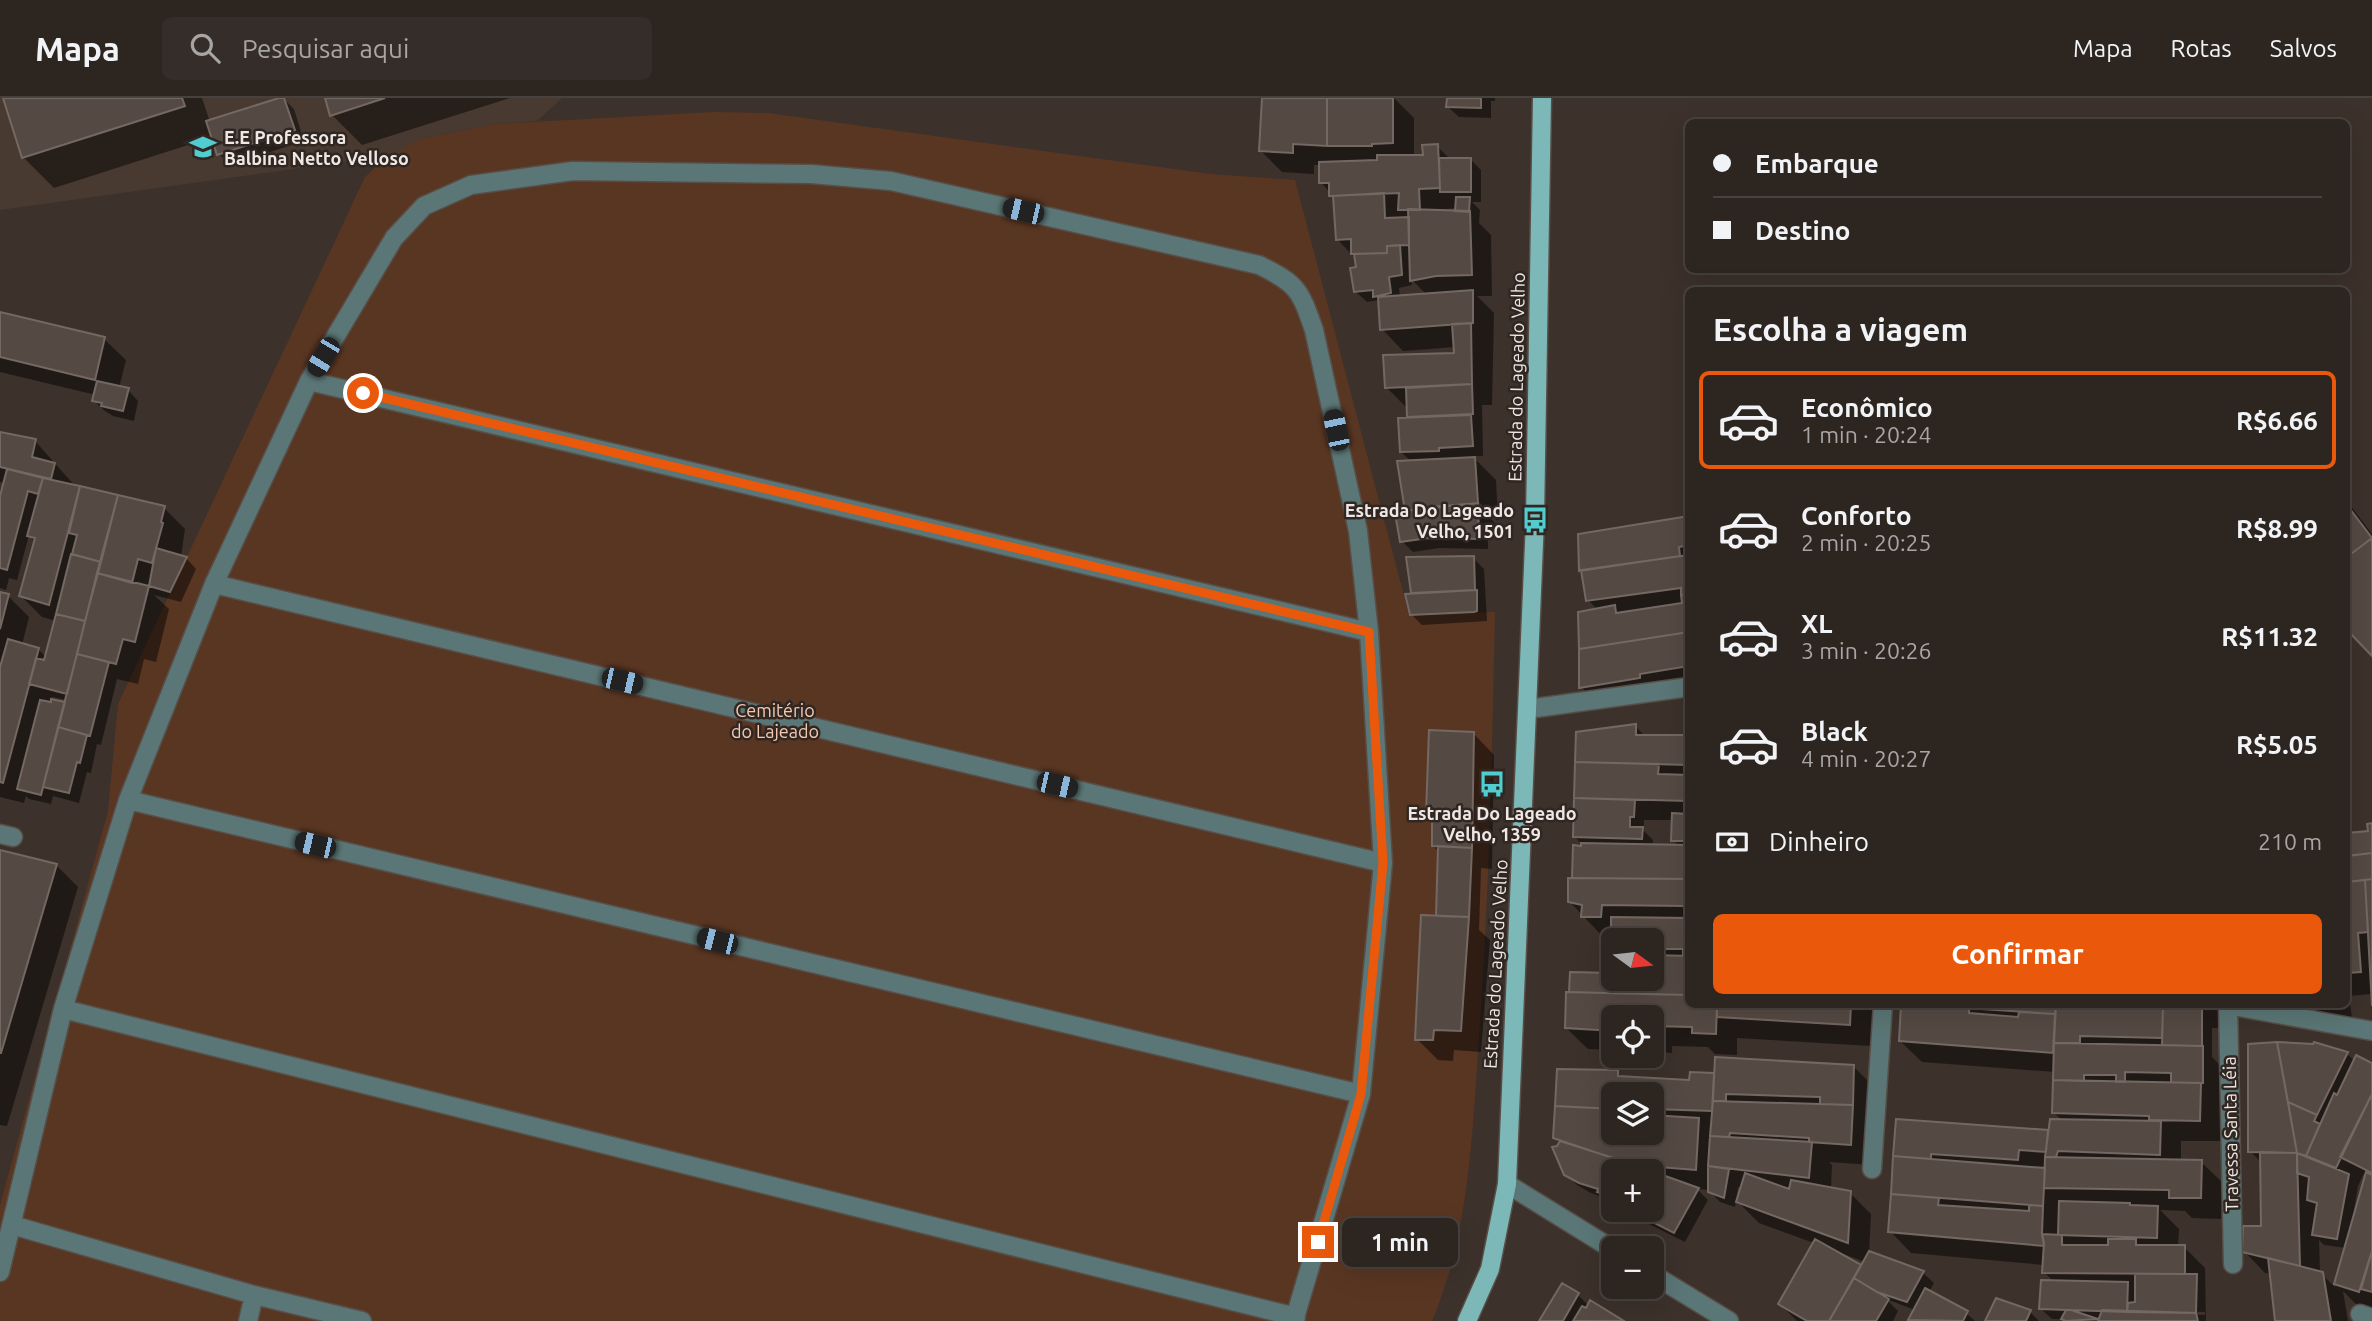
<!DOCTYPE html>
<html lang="pt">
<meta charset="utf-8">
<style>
body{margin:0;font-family:Ubuntu,sans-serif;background:#352d29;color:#f1f3f6;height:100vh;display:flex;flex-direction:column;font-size:26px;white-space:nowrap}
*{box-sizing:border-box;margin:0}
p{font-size:23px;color:#a7a5a5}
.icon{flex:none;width:38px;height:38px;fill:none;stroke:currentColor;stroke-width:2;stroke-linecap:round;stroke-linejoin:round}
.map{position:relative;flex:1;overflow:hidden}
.sheet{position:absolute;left:1685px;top:189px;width:665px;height:721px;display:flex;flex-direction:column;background:#2d2520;border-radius:10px;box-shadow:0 7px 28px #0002,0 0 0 2px #48423e}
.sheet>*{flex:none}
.hud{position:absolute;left:1685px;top:21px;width:665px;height:154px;border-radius:10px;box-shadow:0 7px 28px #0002,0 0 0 2px #48423e;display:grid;align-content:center;height:154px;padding:0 28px;background:#2d2520}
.needle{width:46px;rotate:105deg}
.tools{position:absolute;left:1601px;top:830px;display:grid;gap:14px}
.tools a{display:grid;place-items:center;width:63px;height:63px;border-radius:10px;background:#2d2520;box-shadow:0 7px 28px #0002,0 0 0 2px #48423e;font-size:35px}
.end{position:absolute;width:32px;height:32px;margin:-16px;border:9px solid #ea580c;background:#fff;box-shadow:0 0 0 4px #fff}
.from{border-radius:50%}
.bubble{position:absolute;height:49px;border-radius:10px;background:#2d2520;box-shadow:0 7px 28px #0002,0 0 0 2px #48423e;font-size:23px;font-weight:700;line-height:49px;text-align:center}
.car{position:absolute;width:21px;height:42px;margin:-21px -10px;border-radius:9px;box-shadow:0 0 5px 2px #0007;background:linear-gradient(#222 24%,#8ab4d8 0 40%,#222 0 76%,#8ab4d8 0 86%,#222 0)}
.hud b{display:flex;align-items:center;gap:24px;height:66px;font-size:26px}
.hud b+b{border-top:2px solid #48423e}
.hud i{width:18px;height:18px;background:#f1f3f6}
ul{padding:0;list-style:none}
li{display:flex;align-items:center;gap:21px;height:98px;margin:0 14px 10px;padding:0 14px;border:4px solid transparent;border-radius:10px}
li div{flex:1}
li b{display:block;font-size:26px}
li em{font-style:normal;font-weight:700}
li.current{border-color:#ea580c}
li>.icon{width:63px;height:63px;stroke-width:1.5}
h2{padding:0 28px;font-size:32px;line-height:84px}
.pay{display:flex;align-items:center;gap:18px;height:77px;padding:0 28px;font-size:26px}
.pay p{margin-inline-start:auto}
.action{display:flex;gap:14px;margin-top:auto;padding:14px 28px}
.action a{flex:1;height:80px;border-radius:10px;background:#ea580c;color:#fff;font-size:28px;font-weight:700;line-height:80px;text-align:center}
header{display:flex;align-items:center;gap:42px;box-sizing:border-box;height:98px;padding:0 35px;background:#2d2520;border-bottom:2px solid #48423e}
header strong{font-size:33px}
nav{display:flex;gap:38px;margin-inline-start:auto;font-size:24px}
.search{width:490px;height:63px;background:#352d29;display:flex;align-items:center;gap:18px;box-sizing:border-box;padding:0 24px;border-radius:10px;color:#a7a5a5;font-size:26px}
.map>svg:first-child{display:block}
</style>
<header>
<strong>Mapa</strong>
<div class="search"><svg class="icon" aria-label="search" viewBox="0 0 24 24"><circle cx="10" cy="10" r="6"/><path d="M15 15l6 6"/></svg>Pesquisar aqui</div>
<nav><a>Mapa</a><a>Rotas</a><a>Salvos</a></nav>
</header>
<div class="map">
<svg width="2372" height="1223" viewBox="0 0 2372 1223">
<rect width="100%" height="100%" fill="#3c312b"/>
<!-- built -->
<path fill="#493a31" d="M0 0H562L537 23 496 26 419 41 394 57 0 112Z"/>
<!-- green -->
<path fill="#593622" d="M714 14 768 15 1211 76 1295 82 1409 517 1495 514C1492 661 1489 807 1478 953 1472 1043 1468 1139 1432 1223H0V1107L108 713 118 606 365 79 379 66 419 41 496 26Z"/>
<!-- shadow -->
<path fill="#0007" fill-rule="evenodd" d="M5 0H202L210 24 283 0 294 11 304 43 230 67 219 56 213 39 54 90 23 59Z
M327 0H510L362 47 332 17Z
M1264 0H1394L1414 20V59H1425L1437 48 1451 62H1471L1481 72V104H1472L1480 112 1479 125 1491 137 1492 198H1477L1494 215 1492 307H1482L1483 358H1472L1496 382 1498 423 1473 398 1470 401 1496 426 1488 427V451L1439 450 1413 454 1402 443 1409 414 1407 412 1412 364 1401 354 1409 321V312L1387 290 1455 257V249L1403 253 1382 231 1380 202 1367 204 1356 194V161L1337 141 1335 101 1321 84V67H1314V76L1282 74 1261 53ZM1457 110V115L1435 114V112ZM1411 181 1427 197 1400 199 1399 190 1412 187Z
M1448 0H1495V3H1491V20L1459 19 1448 9Z
M0 216 104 241 126 262 119 290 128 292 138 303 134 323 113 318 105 313 94 303 96 297 0 274Z
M0 336 35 343 76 389 164 410 185 431 181 459 186 460 196 471 181 504 154 497 169 511 156 564 144 561 138 586 117 581 101 647 97 646 91 675 87 674 79 705 53 698 51 706 29 701 26 698 24 705 0 699V496L8 498 29 519 22 547 38 551 47 560 56 523 42 519 21 498 35 444 29 437 17 482 9 480 6 492 0 490V405L5 385 0 384ZM52 599 67 602 66 606 51 603Z
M2347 403 2372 436V555L2347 527Z
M1689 420V592L1661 601 1602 610 1581 589 1598 512 1588 502 1583 475 1580 472Z
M1408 460H1473L1484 471 1487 523 1422 527 1411 516 1412 496Z
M1689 618V906H1869L1873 910 1871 948 1737 940V957L1715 956 1708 949 1672 948V955L1652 954V919H1614V952L1588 951 1566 930 1573 896 1571 893 1614 880H1652V842H1614V850L1613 840H1604L1569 803 1574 781 1575 749 1583 750 1582 746 1575 739 1578 636 1635 628 1646 639H1685ZM1644 722H1674L1673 742 1680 749 1653 748V742L1639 728 1644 729Z
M1473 635 1494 657 1492 771 1481 770 1479 832 1490 842 1481 954 1454 952 1453 963 1438 962 1417 941 1438 820 1439 754 1433 748 1434 721 1428 715Z
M2372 727V896L2349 898 2352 920 2318 924 2300 906H2347V737L2370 734Z
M0 754 57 768 78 789 7 1028 0 1027Z
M1953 906H2223V930H2212V959L2224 971 2221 1043H2181V1063L2201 1064 2223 1085 2221 1121 2192 1120 2185 1113 2160 1112 2179 1131 2178 1149H2184L2205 1170 2206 1223 2052 1221 2041 1211 2054 1184 2044 1174V1167L1911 1155 1890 1133 1897 1023 2049 1034 2062 1022 2053 1014 2055 974 1922 964 1900 943 1953 911ZM2145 1212 2205 1214V1217L2145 1215Z
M2277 946 2315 948V946L2347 956 2355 963 2372 967V1211L2357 1207 2343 1193 2348 1223H2277L2272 1176 2265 1175 2244 1153 2263 1130 2262 1065 2250 1053ZM2364 1075 2367 1077 2357 1113 2354 1112 2358 1088ZM2319 1142 2324 1147 2346 1150 2335 1189 2320 1175Z
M1854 969 1875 990 1871 1067 1829 1064 1832 1067 1831 1091 1850 1095 1871 1116 1869 1155 1923 1175 1934 1185 1929 1194 1966 1215 1975 1223H1912L1910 1221 1915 1212 1886 1201 1898 1213 1893 1223H1797L1780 1206 1814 1145 1759 1125 1737 1103 1742 1090 1738 1089 1735 1109 1720 1104 1709 1092 1697 1091 1708 1102 1685 1144 1649 1126 1639 1115 1652 1111V1073H1614V1106L1610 1104 1605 1100 1591 1095 1577 1087 1566 1076 1560 1045 1555 1040 1617 974 1623 980 1691 983V976L1715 977ZM1614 996H1652V1034H1614ZM1838 1154 1865 1164 1861 1170 1837 1156Z
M1578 1197 1589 1208 1621 1223H1541Z
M1997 1202 2030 1214 2039 1223H1986Z"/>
<!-- building -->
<path fill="#554943" stroke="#746862" stroke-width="2" d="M3 0H182L185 8 22 60Z
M279 0H284L295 32 217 57 206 23Z
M325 0H385L330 18Z
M1262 0H1327V48L1293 46V55L1259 53Z
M1327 0H1393V45L1372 46V48H1327Z
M1447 0H1481V10L1446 9Z
M1438 46 1440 90 1419 91 1420 112H1398L1399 95 1329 98V85H1319V64L1377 62V57H1423L1422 47Z
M1439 60H1471V94H1440Z
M1384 95 1385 120 1409 119V147L1387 148V155L1351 156V141L1336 142 1333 98Z
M1456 99H1470L1469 114 1455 113Z
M1408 111 1470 113 1472 177 1436 178 1410 183Z
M1400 147 1402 177 1389 179 1391 195 1373 199V192L1354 194 1350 170 1356 169 1354 156 1387 155V148Z
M1473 192V225L1380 232 1378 199Z
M0 214 105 239 95 282 0 259Z
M1471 225 1472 286 1385 290 1383 257 1454 255 1452 226Z
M97 283 129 290 123 313 101 308 102 305 92 303Z
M1472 286 1473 316 1407 319 1406 290Z
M1471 317 1473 348 1439 350V353L1400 354 1398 320Z
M0 334 36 341 32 359 55 365 51 381 0 369Z
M1475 359 1478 405 1405 413 1397 363Z
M7 371 43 380 38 396 28 393 7 472 0 470V398Z
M43 380 80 388 49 507 19 498 35 440 27 438Z
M80 388 118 397 101 464 72 456 77 437 69 435Z
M118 397 165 408 161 424 163 425 152 465 138 461 132 485 97 475Z
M1478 405 1479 441 1428 440 1400 444 1395 415 1429 409Z
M2347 407 2372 440 2347 459Z
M1689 418V447L1679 449 1680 458 1579 473 1578 436Z
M2372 440V558L2347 532V459Z
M156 450 187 459 170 494 149 488Z
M71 456 101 464 85 523 56 516Z
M1689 457V496L1681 497V490L1586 503 1581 472Z
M1474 458 1475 492 1411 495 1406 459Z
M97 475 149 488 135 544 123 541 116 566 77 556Z
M1477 492V513L1474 514 1410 517 1405 496Z
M0 494 9 496 0 531Z
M1689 496V534L1579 551 1578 514 1615 507 1616 515 1682 505 1681 497Z
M56 516 85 523 67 596 29 586 36 560 44 562Z
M1689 534V568L1640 576V580L1579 590V551Z
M8 541 39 550 3 685 0 684V569Z
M77 556 109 564 90 638 58 629Z
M51 601 65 604 41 697 17 691 40 602 51 604Z
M1684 616H1689V667L1575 664 1576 634 1636 626V637H1684Z
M58 629 87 637 80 665 77 664 69 695 43 689Z
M1429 632 1474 634 1472 750 1432 748V716H1426Z
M1575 664 1659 666 1658 676 1689 677V703L1574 700Z
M1574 700 1635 702 1634 719H1630V729H1643L1642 741 1573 739Z
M1672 715 1689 716V743H1671Z
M2372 725V755L2347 758V735L2368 733 2367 726Z
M1581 745 1689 747V781L1572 780 1573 747 1581 748Z
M1438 748 1472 750 1469 819 1436 818Z
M0 752 57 766 1 955H0Z
M2372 755V781L2347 784V758Z
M1568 780 1689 781V820H1686L1685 808 1602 807 1601 819H1581L1582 807 1568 804Z
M2372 781V908L2365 782Z
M2365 782 2368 834 2358 835 2361 874 2347 875V784Z
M1421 817 1469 819 1461 933 1434 932 1433 942H1415Z
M1611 819 1689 820V858H1683V851H1652V842H1614V850H1611Z
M1652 857 1689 858V897L1642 896 1643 880H1652Z
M1570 874 1614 875V880H1643L1642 896 1569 894Z
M1566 894 1689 897V906H1717L1716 936 1692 935V929L1652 928V919H1614V933L1565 930Z
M1717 906H1851L1850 927 1717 919Z
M1901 906 1969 910V915L2018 919 2019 914 2055 916 2053 955 1899 943Z
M1951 906H2056L2055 916 1951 909Z
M2056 906H2202V909L2056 907Z
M2056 907 2163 909 2162 940 2080 938V945H2054Z
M2163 909H2202V948L2162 947Z
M2277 944 2313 946 2314 944 2348 954 2317 1017 2288 1004Z
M2277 944 2297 1055 2248 1054V946Z
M2054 945 2203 948V985H2171V975L2125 974V984H2116V977H2084V983L2053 982Z
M2356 957 2372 965V996L2336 1070 2306 1058 2334 995 2337 997Z
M1715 959 1854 967 1853 1007 1820 1006V999L1726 996V1003H1713Z
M1557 971 1618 972V978L1689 982 1690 974 1714 975 1712 1013 1652 1011V996H1614V1011L1555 1008Z
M2053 982 2201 985 2200 1023 2149 1022V1018L2052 1015Z
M2372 996V1075L2340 1059Z
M1713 1003 1853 1007 1851 1047 1809 1044V1040L1730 1035 1729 1039 1710 1038Z
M2288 1004 2317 1017 2314 1023 2320 1026 2306 1058 2297 1055Z
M1555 1008 1614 1011V1034H1652V1017L1699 1020 1696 1072 1659 1069 1657 1075 1553 1040Z
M1896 1021 2048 1032 2046 1054 2019 1052 2018 1062 1931 1056V1061L1893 1058Z
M2050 1021 2161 1023 2160 1057 2058 1053 2056 1059H2045Z
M1710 1038 1812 1044 1809 1080 1708 1068Z
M1560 1043 1629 1065 1627 1073H1614V1099L1597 1094 1598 1091 1579 1085 1564 1077 1552 1049 1557 1048Z
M2260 1054 2297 1055 2300 1168 2242 1154 2243 1128H2261Z
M2297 1055 2349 1076 2337 1141 2312 1137 2317 1105 2307 1102 2309 1079 2297 1075Z
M1893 1058 2045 1070 2043 1108 1891 1096Z
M2045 1059 2202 1062 2201 1100H2169V1092L2044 1090Z
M1708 1068 1729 1071 1724 1100 1708 1094Z
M2366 1074 2372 1077V1153L2359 1194 2334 1186Z
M1657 1075 1699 1090 1674 1135 1637 1116 1639 1111H1652V1085Z
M1745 1075 1789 1091 1791 1082 1851 1093 1848 1145 1736 1104Z
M1891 1096 1939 1100 1938 1107 2029 1113V1107L2043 1108 2042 1136 2044 1148 1888 1134Z
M2059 1103 2130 1105V1107L2158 1108 2157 1140 2058 1137Z
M2042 1136 2062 1137V1147H2108V1141H2136V1147H2185V1176L2042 1175 2044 1145Z
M1815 1141 1861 1167 1829 1223H1807L1778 1206Z
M1869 1153 1924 1173 1907 1204 1877 1194 1854 1180Z
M2372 1153V1194L2361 1191Z
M2268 1160 2323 1174 2331 1223H2275Z
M2135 1176H2197L2196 1215 2127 1214 2128 1205 2135 1204Z
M1854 1180 1889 1201 1876 1223H1829Z
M2041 1182 2128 1184 2127 1214 2039 1211Z
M1562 1185 1579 1195 1563 1223H1539Z
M1925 1190 1968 1213 1963 1223 1908 1222Z
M1996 1200 2031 1212 2026 1223H1985Z
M1590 1202 1624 1223H1573L1582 1208 1586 1210Z
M2066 1212H2071L2098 1221 2066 1223 2061 1221Z
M2102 1212 2196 1215 2198 1223H2098Z"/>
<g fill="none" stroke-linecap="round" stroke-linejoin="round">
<!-- minor casing -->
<g stroke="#584e48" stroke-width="21">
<path id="minor" d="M309 283 1369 534
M214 486 1383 765
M1528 611 1689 589
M128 702 1361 996
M0 736 13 739
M2228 906 2233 1166
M2228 907 2372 933
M63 911 1296 1219
M1872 1071 1883 906
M1507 1086 1614 1152
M12 1127 254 1197 362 1223
M0 1174 63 911 128 702 214 486 309 283 394 140 424 108 471 87 573 73 811 76 891 83 1259 167C1298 186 1300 192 1314 232L1358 433 1369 534 1383 765 1361 996 1294 1223
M1652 1176 1729 1223
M2360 1216 2372 1220
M248 1223 254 1197"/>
</g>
<!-- major casing -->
<g stroke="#584e48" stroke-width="21">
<path id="major" d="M1467 1223 1490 1171 1507 1086 1535 422 1542 0"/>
</g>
<!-- minor -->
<use href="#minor" stroke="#5b7676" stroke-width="18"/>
<!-- major -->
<use href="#major" stroke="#7db8b8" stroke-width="18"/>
</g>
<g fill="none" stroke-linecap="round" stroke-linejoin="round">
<!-- route -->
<path stroke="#ea580c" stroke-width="9" d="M363 295 1369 534 1383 765 1361 996 1318 1144"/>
</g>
<!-- icons -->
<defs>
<g id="school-bare" transform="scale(2.1)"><path d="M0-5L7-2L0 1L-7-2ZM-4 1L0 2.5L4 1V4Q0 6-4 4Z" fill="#52cdcf" stroke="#312722" stroke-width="2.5" paint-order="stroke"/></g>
<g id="bus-bare" transform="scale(2.1)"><path d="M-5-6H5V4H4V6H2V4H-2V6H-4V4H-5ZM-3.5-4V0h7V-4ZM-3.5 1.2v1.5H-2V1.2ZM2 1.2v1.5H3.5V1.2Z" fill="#52cdcf" stroke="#312722" stroke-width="2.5" paint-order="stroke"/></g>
</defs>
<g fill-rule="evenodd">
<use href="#school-bare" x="203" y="49"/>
<use href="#bus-bare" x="1535" y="422"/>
<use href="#bus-bare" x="1492" y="686"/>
</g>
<g text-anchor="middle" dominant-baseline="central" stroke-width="5" stroke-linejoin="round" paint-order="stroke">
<!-- poi labels -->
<g font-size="18" font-weight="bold" fill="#eee7e3" stroke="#312722" text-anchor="start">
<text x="224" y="39">E.E Professora<tspan x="224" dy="21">Balbina Netto Velloso</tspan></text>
<text x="1514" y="412" text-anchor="end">Estrada Do Lageado<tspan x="1514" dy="21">Velho, 1501</tspan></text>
<text x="1492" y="715" text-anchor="middle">Estrada Do Lageado<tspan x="1492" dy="21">Velho, 1359</tspan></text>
</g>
<!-- street labels -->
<g font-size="18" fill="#eee7e3" stroke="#312722">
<text transform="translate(1516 279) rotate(-89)">Estrada do Lageado Velho</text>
<text transform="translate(1495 866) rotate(-87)">Estrada do Lageado Velho</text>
<text transform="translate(2230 1036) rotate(-91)">Travessa Santa Léia</text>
</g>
<!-- park labels -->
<g font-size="18" fill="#f5c8b0" stroke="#312722">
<text x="775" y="612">Cemitério<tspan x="775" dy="21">do Lajeado</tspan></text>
</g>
</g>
</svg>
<div class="tools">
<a><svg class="needle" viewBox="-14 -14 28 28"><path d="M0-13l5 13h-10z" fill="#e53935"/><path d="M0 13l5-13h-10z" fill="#a7a5a5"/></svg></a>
<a><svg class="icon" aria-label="locate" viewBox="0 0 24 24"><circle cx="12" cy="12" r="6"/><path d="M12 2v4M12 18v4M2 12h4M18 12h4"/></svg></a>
<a><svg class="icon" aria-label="layers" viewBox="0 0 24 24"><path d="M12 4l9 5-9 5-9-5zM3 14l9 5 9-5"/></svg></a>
<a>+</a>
<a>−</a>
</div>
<i class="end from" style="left:363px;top:295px"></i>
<i class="end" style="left:1318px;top:1144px"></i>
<div class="bubble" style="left:1342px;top:1120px;width:116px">1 min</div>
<i class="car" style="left:1023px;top:113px;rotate:283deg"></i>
<i class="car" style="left:323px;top:259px;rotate:211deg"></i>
<i class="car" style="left:1336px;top:332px;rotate:348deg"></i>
<i class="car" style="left:622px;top:583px;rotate:103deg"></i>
<i class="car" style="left:1057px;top:687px;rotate:103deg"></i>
<i class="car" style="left:315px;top:747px;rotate:283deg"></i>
<i class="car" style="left:717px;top:843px;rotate:284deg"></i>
<div class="hud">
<b><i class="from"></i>Embarque</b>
<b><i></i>Destino</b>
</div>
<section class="sheet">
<h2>Escolha a viagem</h2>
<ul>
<li class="current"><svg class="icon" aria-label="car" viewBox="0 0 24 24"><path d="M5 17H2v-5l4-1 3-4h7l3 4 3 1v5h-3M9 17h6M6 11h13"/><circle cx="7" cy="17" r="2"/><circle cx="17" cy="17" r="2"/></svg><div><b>Econômico</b><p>1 min · 20:24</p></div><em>R$6.66</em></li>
<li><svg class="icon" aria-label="car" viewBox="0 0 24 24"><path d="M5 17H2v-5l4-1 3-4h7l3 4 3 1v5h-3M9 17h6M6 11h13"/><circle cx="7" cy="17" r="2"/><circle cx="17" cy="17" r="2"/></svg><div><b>Conforto</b><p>2 min · 20:25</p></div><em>R$8.99</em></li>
<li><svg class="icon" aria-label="car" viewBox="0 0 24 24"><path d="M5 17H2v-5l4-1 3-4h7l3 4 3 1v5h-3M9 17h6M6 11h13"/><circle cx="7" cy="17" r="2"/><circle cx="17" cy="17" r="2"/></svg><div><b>XL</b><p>3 min · 20:26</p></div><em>R$11.32</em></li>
<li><svg class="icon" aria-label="car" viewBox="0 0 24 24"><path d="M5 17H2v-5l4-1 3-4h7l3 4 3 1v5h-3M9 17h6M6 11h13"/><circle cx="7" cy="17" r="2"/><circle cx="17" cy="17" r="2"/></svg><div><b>Black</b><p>4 min · 20:27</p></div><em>R$5.05</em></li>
</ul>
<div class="pay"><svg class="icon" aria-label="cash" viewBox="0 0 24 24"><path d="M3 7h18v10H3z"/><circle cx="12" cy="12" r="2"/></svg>Dinheiro<p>210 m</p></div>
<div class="action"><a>Confirmar</a></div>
</section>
</div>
